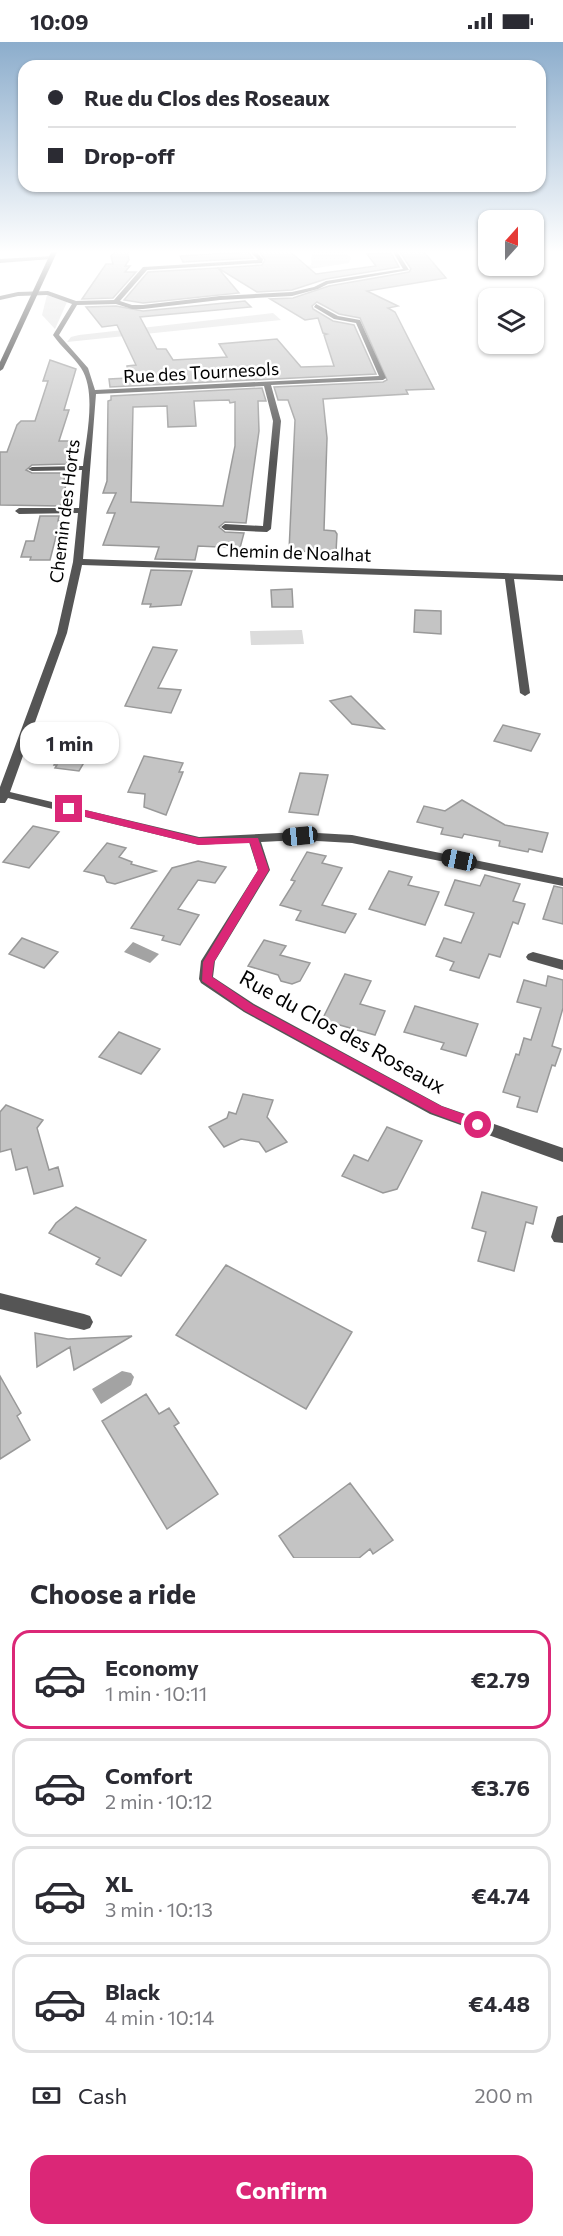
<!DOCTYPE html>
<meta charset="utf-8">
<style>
body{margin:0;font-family:Commissioner,sans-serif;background:#f7f7f7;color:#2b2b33;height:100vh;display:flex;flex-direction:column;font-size:22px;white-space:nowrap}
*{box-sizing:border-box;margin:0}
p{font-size:20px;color:#7c7c81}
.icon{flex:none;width:33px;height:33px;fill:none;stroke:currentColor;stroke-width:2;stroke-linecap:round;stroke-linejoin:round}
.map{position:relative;height:1516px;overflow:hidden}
.drawer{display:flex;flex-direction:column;background:#fff;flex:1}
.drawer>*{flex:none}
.banner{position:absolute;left:18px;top:18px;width:528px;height:132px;border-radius:18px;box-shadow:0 2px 4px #0004;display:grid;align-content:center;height:132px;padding:0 30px;background:#fff}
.needle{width:39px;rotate:21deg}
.buttons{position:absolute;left:478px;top:168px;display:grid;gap:12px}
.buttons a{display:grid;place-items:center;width:66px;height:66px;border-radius:12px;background:#fff;box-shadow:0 2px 4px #0004;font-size:30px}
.end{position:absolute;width:27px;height:27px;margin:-14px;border:8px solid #db2777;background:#fff;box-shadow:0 0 0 3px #fff}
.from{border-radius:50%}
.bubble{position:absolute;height:42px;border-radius:18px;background:#fff;box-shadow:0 2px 4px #0004;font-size:20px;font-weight:700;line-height:42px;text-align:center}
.car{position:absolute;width:18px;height:36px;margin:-18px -9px;border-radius:8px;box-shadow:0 0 4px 2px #0007;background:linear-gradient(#222 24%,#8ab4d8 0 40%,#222 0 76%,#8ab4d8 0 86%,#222 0)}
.banner b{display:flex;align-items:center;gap:21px;height:57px;font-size:22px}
.banner b+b{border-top:2px solid #e1e1e2}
.banner i{width:15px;height:15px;background:#2b2b33}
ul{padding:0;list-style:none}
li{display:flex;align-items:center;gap:18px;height:99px;margin:0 12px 9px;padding:0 18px;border:3px solid #e1e1e2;border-radius:18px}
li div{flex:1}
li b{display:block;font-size:22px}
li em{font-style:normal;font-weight:700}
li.on{border-color:#db2777}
li>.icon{width:54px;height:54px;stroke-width:1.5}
h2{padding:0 30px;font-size:27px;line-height:72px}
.pay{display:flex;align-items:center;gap:15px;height:66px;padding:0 30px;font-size:22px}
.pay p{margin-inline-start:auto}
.cta{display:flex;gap:12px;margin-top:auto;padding:12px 30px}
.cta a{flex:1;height:69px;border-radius:18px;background:#db2777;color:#fff;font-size:24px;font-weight:700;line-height:69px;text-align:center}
.status{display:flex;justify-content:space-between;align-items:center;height:42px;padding:0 30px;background:#fff;direction:ltr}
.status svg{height:16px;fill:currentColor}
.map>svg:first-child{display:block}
</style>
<div class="status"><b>10:09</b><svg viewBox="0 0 49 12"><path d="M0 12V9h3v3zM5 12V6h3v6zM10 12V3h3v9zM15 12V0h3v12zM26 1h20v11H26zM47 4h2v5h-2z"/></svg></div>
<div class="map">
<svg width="563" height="1516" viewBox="0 0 563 1516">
<rect width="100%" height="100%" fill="#fff"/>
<!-- green -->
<path fill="#dcdcdc" d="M312 208H344L351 216 349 221 277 232 311 223Z
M47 253 67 260 55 287 42 273Z
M273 271 281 278 67 300 71 295 79 293Z
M302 588 304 602 251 603 250 589Z"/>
<!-- water -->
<path fill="#a3a3a3" d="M133 900 159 912 150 921 124 910Z
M122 1329 131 1331 134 1335 131 1343 101 1362 92 1347Z"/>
<!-- building -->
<path fill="#c4c4c4" stroke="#999" stroke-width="1.5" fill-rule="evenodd" d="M117 208H127L129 218 125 224H130L125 230H136L113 256 82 257 106 222H113L111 214Z
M288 208 316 232 376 224 367 212 391 211 399 225 326 237 292 248 257 250 218 226 262 223 265 218 259 209Z
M248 210 253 216 183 220 180 214Z
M400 210H424L446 236 367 249 398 264 388 266 395 270 434 347 406 348 408 352 323 357 327 396 324 488 335 489 337 492 336 510 289 509 295 378 288 358H278L274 345 383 340 387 338 360 276 339 272 317 260 312 264 313 267 333 279 354 283 376 332 110 345 109 337 128 336 127 324 136 323 117 283 102 285 86 265 116 264 143 269 245 259 251 265 140 275 157 307H166L173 318 227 315 219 302 277 297 301 325 334 324 324 293 327 292 323 291 318 276 305 278 270 257 293 256 329 244 409 230 411 227Z
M218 226 239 251 143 261 124 258 148 230Z
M50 318 76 327 64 368H69L59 399H70L67 422 32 423 26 428 32 431H65L64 438H67L61 464 0 463V410H7L17 383 21 379H35L48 339H43Z
M262 346 266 359H258L259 389 246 481 225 480 219 485 225 490 244 491 240 506 198 504 195 518 155 517 159 505 103 503 115 471H107L116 451H103L107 439 108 359 111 358V354ZM229 358 230 361 235 360V404L223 464 131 460 133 365 167 364 168 385 196 384 194 359Z
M40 474H59L58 479H60L50 518H30L31 515H21L26 499H34Z
M151 528 192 529 181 563 150 565 151 562H142Z
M292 547 293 565H272L271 548Z
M415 568 441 569V592L414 590Z
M153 605 177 608 158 646 181 648 171 671 125 664Z
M351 654 384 687 352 682 330 659Z
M503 683 540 692 531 709 494 699Z
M68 697 96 700 79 729 55 726 57 723H54Z
M144 714 183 721 179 730H183L166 773 144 765 145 752 128 750Z
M300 731 328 733 318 773 289 770Z
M462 758 505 783 548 791 542 810 529 807 528 810 499 804 500 799 464 792 462 796 441 792 443 786 417 780 424 764 445 769Z
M33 784 59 790 29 826 3 820Z
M107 801 126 806 119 815 132 820 131 822 156 829 115 842 107 840 104 834 84 829Z
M307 810 326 814 322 821 342 826 322 863 356 872 345 891 296 878 301 869 280 863 295 839 291 838Z
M198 819 226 825 215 841 198 838 178 867 199 873 180 903 162 898 164 894 131 886 172 826Z
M389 829 412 835 408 843 439 850 425 883 369 867Z
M485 833 520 842 513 859 525 862 518 882 513 880 500 915 489 912 479 936 450 928 454 920 436 914 444 896 461 901 474 871 445 863 455 838 480 844Z
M554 844 563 846V882L543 877Z
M22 896 58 910 44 926 9 912Z
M264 898 286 904 280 913 310 921 300 939 292 942 281 939 278 933 248 924Z
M345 932 371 939 360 962 385 969 375 993 322 978Z
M548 934 563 938V966L552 1004 561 1007 555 1024 552 1023 537 1070 517 1065 520 1055 503 1050 516 1012 519 1013 524 996 531 998 541 966 517 960 524 938 546 944Z
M415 964 478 982 466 1014 441 1007 444 1001 404 990Z
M119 990 160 1007 141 1032 99 1015Z
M243 1052 273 1058 267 1075 287 1100 266 1110 259 1100 241 1097 224 1105 209 1085 227 1076 229 1070 236 1072Z
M6 1063 43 1078 37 1086 49 1128 58 1125 63 1144 34 1152 27 1125 16 1128 11 1107 0 1110V1070Z
M387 1085 422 1099 397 1147 383 1151 342 1134 354 1113 368 1119Z
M482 1150 537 1165 533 1182 526 1180 514 1229 478 1219 486 1190 472 1186Z
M76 1165 146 1198 121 1234 96 1222 100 1216 49 1191 56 1181Z
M226 1223 352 1290 306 1367 176 1293Z
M35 1291 68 1297 132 1294 74 1328 70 1305 37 1325Z
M0 1334 21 1371 17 1374 30 1398 0 1417Z
M146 1352 159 1372 169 1366 179 1381 174 1384 218 1452 167 1487 102 1379Z
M350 1441 393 1498 373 1512 370 1507 359 1516H294L279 1494Z"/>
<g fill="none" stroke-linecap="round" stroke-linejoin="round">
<!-- street -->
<path fill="#555" fill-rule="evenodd" d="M249 208H254L263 217 262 221 147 228 120 259 132 263H143L220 254 292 250 314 245 326 239 403 227 392 208H396L409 228 328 242 318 247 292 254 220 258 143 267H132L116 262 77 263 59 293 88 326 95 348 379 334 356 281 334 277 314 265 316 262 338 274 360 278 386 336 383 338 271 343 281 379 271 487 267 490 225 488 221 485 225 482 263 484 273 379 264 344 96 352 83 517 563 533V539L514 537 530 651 525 654 520 651 505 537 82 523 67 591 10 750 199 795 300 790 352 793 563 836V844L352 801 300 798 261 800 270 828 215 919 213 935 254 962 442 1064 563 1106V1120L430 1072 244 970 201 941 199 937 201 919 258 828 249 800 199 803 8 756 5 761H0V745L57 591 73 520 78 471 19 472 15 469 19 466H79L82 428 32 429 28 427 32 425 83 424C86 396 97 350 81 326 73 314 61 305 53 293L72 262 47 253 18 254 0 258V254L18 250 48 249 76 259 114 258 143 225 258 218Z
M53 214 51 217 0 221V217Z
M533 910 563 918V928L528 918 526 915 528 912Z
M563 1173V1201L554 1200 551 1195 557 1175Z
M0 1251 84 1272 90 1274 93 1280 90 1286 84 1288 0 1267Z"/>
<!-- secondary -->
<path fill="#222" fill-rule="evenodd" d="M52 208H58L3 327 0 329V320Z"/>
</g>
<!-- sky -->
<linearGradient id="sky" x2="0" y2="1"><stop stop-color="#8cadcc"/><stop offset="0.5" stop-color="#fff"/><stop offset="1" stop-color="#fff" stop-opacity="0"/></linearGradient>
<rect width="563" height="420" fill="url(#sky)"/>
<!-- route -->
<path fill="#db2777" d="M69 764 199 796H258L269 828 214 920 212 935 253 963 441 1064 483 1079V1086L478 1088 432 1071 245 969 202 939 203 920 258 828 250 801 199 803 66 770V765Z"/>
<g text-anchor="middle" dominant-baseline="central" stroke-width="5" stroke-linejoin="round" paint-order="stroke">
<!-- far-street labels -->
<g font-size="18" fill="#000" stroke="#fff">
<text transform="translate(201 330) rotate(-3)">Rue des Tournesols</text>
<text transform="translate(64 469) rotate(-83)">Chemin des Horts</text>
<text transform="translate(294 510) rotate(2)">Chemin de Noalhat</text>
</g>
<!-- street labels -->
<g font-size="21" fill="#000" stroke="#fff">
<text transform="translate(343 989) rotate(29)">Rue du Clos des Roseaux</text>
</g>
</g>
</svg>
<div class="buttons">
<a><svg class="needle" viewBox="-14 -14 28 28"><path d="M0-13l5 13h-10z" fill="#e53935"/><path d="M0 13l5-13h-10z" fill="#7c7c81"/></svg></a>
<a><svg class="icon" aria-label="layers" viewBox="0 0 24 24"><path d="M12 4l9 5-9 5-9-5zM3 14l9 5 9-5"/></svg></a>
</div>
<i class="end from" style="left:478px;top:1083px"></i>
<i class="end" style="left:69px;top:767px"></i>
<div class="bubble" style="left:20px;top:680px;width:99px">1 min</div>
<i class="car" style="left:300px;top:794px;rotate:264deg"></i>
<i class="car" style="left:459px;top:818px;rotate:282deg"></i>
<div class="banner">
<b><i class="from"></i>Rue du Clos des Roseaux</b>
<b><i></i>Drop-off</b>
</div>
</div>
<section class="drawer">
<h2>Choose a ride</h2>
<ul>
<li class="on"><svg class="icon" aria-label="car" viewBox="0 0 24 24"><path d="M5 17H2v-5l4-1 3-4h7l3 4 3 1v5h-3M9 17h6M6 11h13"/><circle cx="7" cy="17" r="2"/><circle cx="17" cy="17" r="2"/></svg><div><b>Economy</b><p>1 min · 10:11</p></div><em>€2.79</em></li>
<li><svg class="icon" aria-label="car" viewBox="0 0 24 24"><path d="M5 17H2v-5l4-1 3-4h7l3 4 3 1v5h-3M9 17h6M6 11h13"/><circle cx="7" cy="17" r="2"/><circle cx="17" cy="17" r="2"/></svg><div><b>Comfort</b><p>2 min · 10:12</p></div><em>€3.76</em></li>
<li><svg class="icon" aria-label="car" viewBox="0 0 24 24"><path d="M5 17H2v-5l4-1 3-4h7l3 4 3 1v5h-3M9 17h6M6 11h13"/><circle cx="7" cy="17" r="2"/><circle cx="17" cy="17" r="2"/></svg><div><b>XL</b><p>3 min · 10:13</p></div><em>€4.74</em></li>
<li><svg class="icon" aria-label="car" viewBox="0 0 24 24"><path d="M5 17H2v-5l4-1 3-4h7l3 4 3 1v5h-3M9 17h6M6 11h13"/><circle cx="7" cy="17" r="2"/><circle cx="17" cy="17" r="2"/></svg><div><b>Black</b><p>4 min · 10:14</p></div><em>€4.48</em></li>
</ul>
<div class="pay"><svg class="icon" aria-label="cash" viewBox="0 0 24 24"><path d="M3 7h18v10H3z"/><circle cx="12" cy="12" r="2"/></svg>Cash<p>200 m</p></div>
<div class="cta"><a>Confirm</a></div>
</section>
